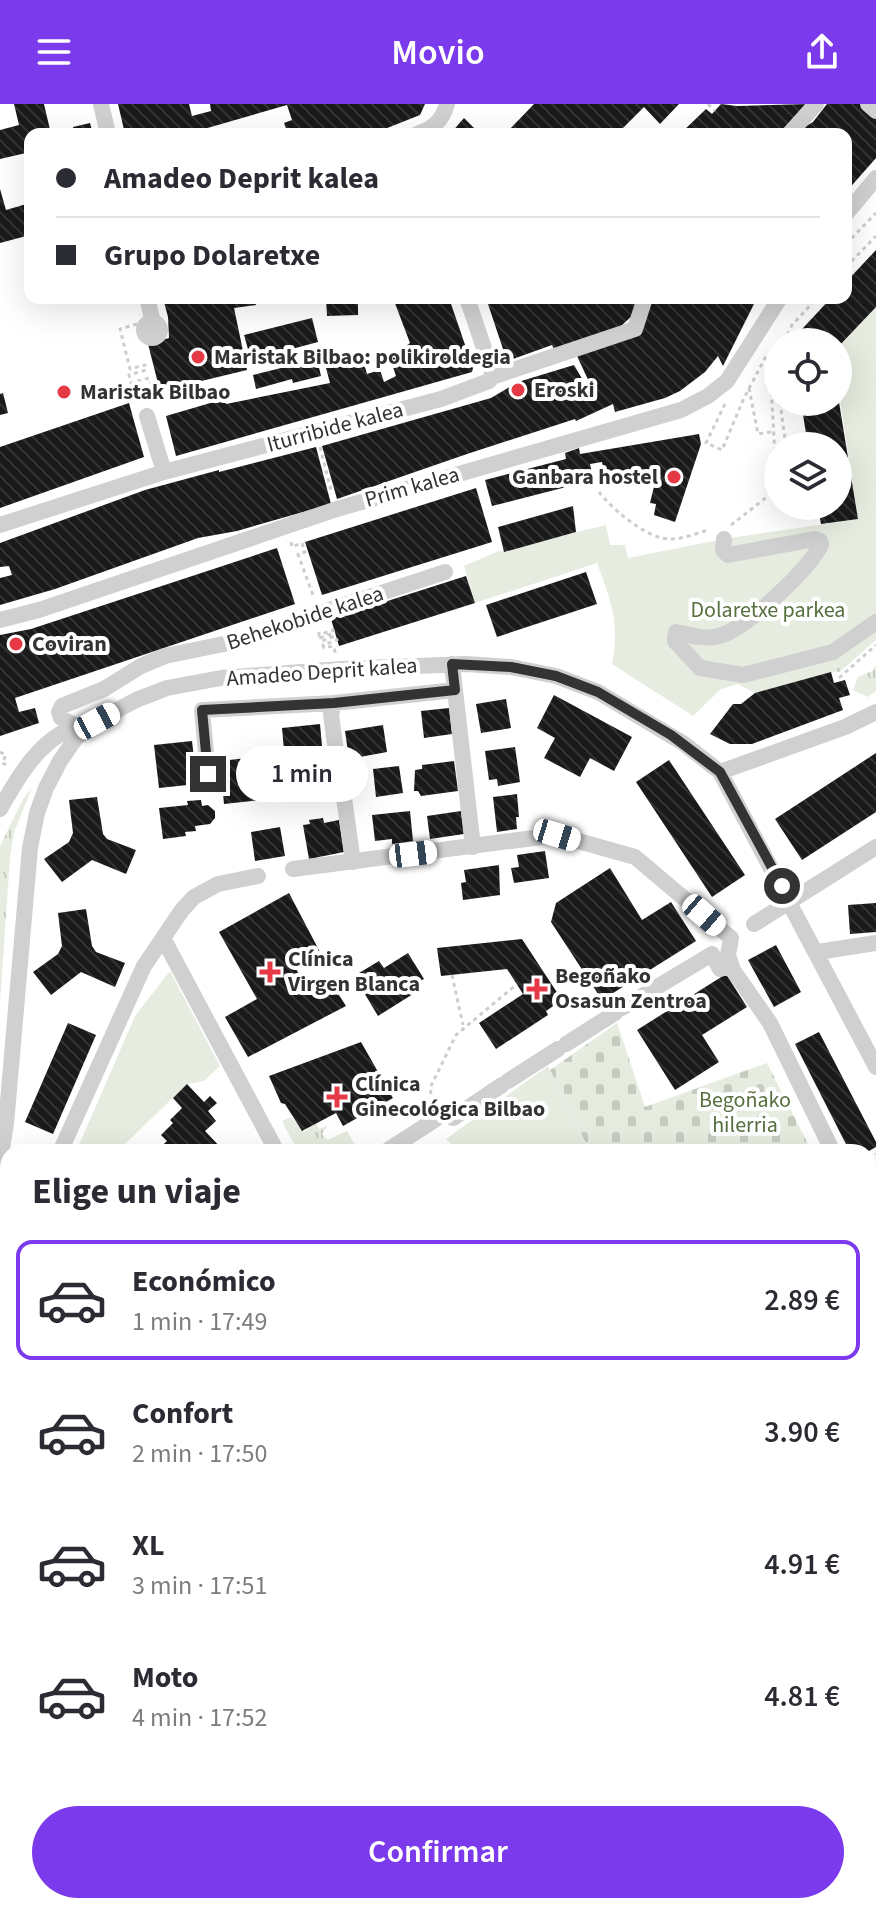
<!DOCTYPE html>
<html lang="es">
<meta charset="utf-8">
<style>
body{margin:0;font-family:"Source Sans 3",sans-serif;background:#f2f2f3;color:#2b2b33;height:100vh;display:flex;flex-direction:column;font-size:30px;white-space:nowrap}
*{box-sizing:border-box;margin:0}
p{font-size:26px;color:#7c7c81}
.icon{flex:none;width:44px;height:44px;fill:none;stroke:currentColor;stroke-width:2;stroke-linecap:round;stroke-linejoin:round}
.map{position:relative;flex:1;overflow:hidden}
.drawer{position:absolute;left:0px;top:1040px;width:876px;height:770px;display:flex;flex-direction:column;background:#fff;border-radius:24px 24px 0 0;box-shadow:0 8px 32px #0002}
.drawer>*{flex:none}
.banner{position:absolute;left:24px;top:24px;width:828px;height:176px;border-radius:16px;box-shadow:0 8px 32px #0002;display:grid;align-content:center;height:176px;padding:0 32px;background:#fff}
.controls{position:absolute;left:764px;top:224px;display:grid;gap:16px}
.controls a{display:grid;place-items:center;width:88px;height:88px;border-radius:50%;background:#fff;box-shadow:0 8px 32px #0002;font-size:40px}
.end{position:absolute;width:36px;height:36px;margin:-18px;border:10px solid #333;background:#fff;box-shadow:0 0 0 4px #fff}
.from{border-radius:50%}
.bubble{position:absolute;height:56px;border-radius:28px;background:#fff;box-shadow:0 8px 32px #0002;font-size:26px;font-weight:600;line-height:56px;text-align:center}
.car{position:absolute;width:24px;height:48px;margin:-24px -12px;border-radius:10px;box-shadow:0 0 6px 2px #0007;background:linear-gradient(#fff 24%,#345 0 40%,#fff 0 76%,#345 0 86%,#fff 0)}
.banner b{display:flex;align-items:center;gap:28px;height:76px;font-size:30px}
.banner b+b{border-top:2px solid #e1e1e2}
.banner i{width:20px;height:20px;background:#2b2b33}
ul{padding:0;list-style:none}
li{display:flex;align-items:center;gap:24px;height:120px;margin:0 16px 12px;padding:0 16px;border:4px solid transparent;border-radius:16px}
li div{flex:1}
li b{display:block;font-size:30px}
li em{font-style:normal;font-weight:600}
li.on{border-color:#7c3aed}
li>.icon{width:72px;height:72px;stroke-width:1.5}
h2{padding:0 32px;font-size:36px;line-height:96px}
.button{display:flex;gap:16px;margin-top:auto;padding:16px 32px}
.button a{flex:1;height:92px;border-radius:48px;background:#7c3aed;color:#fff;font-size:32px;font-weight:600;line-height:92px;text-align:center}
header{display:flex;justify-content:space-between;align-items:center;height:104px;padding:0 32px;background:#7c3aed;color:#fff;font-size:36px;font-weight:600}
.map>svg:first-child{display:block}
</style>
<header><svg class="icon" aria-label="menu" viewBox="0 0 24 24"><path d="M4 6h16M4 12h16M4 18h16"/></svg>Movio<svg class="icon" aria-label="share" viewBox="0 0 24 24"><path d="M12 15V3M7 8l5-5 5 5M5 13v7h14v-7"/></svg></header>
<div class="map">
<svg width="876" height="1809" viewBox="0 0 876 1809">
<defs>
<pattern id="grass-tufts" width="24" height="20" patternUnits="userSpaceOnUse" patternTransform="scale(2)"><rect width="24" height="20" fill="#e6ecdf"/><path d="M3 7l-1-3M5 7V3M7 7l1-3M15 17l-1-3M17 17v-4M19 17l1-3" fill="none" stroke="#c6cbc0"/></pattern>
<pattern id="forest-crowns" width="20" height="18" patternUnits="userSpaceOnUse" patternTransform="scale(2)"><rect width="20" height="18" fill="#e6ecdf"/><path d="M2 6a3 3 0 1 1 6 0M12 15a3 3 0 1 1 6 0" fill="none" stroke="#c6cbc0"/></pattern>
<pattern id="cemetery-stones" width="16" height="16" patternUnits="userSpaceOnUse" patternTransform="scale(2)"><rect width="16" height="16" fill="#e6ecdf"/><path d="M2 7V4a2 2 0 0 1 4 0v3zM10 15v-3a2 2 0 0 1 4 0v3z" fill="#c6cbc0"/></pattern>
<pattern id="building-back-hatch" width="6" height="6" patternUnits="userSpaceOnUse" patternTransform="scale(2)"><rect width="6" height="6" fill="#1a1a1a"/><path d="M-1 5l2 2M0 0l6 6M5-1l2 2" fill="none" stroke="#333"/></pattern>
</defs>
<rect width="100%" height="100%" fill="#fff"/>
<!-- grass -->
<path fill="url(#grass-tufts)" d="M876 561V587L868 593 853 586 858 573 872 567Z
M32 684 14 728 10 754 0 898V742L23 695Z
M291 1013 304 1028 316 1019 319 1025 328 1021 322 1030 327 1036 347 1027 359 1048H298L282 1017Z"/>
<!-- forest -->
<path fill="url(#forest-crowns)" d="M0 1559 8 1560V1588L3 1596 8 1599V1774L0 1779Z"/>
<!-- cemetery -->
<path fill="url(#cemetery-stones)" d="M617 919 645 1003 767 959 812 1048H590L550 966Z"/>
<!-- green -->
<path fill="#e6ecdf" d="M876 203V536L842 566 755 589 738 580 721 585 693 612 612 560C620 520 611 496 597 459L475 499 464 462 497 448 606 421 610 441H625L628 454 724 435 858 415 838 281V243Z
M170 867 220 962 204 977 187 980 125 1040 132 1048H76L135 912Z
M548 962 590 1048H460L446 1035Z
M8 1133V1295L2 1299 0 1138Z
M8 1311V1461L0 1462V1312L5 1313Z"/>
<!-- building -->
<path fill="url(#building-back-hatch)" d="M14 0H44L51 30H30V60L26 49 0 55V26L19 21Z
M118 0H189L192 12 211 7 210 0H425L420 11 372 30H288L284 19 292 16 287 1 204 25 194 30H125Z
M534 0H679L660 20 644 3 617 30H505Z
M721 0 737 2 807 0 779 30H680L706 5 712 10Z
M827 0H868L876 7V54L846 88V30H793L813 18Z
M464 14 480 30H450Z
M90 19 93 30H74L73 23Z
M0 85 6 106 30 99V131L0 139Z
M876 146V203L838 243V238H790L831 194H846V178Z
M163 194H273L274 196 255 198 256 201 234 204 247 266 160 287 148 240 169 234 168 213Z
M326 194H358V211L327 212Z
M393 194H449L473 264 472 268 176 352 166 312 224 295 226 300 330 279 326 264 363 256 367 270 380 266 384 278 396 272 390 254 410 239Z
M486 194H638L634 210 621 222 555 247 552 241 513 255 505 251Z
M652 194H757L723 262 718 252 705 268 680 287 665 294 615 308 613 300 576 317 575 315 467 350 337 395 322 342 491 294 518 278 574 261 584 278 561 288 565 295 592 284 576 250 637 230Z
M312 214 318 238 251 256 244 231Z
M317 255 321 272 293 279 292 275 256 285 253 271Z
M3 289 8 309 0 311V290Z
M838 292 858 415 821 420 818 402H838V342H808L801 298H838Z
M129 299 144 353 0 404V343Z
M699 330 701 340 675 418 654 411 656 400 650 399 658 366 605 372 602 358 590 360 594 379 570 382 492 402 485 376 566 355 565 349 579 344 580 350Z
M316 343 331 400 237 427 198 434 55 485 0 501V474L12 471 9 462 0 463V439L145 386 219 366V368Z
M476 384 492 438 322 491 305 438Z
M573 402 576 428 504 448 498 423Z
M277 444 295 500 15 594 19 608 35 604 39 619 0 632V531L31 525Z
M586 468 597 500 497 533 486 501Z
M466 472 475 499 339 542 331 515Z
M831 568 834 579 845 576 850 591 839 594 843 606 752 640H730L710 630 733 600H741L755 589Z
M554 591 632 633 614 667 590 654 580 673 544 654 555 634 537 624Z
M506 595 511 624 481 629 476 600Z
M449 604 452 630 424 634 421 607Z
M320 620 324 664 286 668 282 624Z
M383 621 387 648 349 655 345 627Z
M192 637 197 680 159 684 154 641Z
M515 643 520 678 498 682 497 675 489 676 485 647Z
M876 649V708L802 756 775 715Z
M274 651 279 694 224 700 220 657Z
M669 656 745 771 712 793 636 678Z
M454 657 458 687 421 692 418 687H414L415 666 422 665V661Z
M399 662 403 689 376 693 373 665Z
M517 690 519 713H516L517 725 497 728 493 693Z
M97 693 103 730 107 735 136 746 126 770 92 756 62 778 44 755 69 738 73 729 69 696Z
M201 696 202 702 208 701 215 707V714L210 720 195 722 196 727 185 728 186 732 163 735 159 704 188 701 187 697Z
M410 707 413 737 392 740V735L375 737 372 711Z
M461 707 464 730 430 735 427 712Z
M323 714 324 719 339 716 344 748 309 755 303 721 310 720 309 716Z
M280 723 285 752 255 757 251 728Z
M545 747 549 774 514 779 511 764 519 763 517 751Z
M499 761 500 791 463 796 461 779 466 778 464 766Z
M610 764 642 816 671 798 696 837 602 896 551 818 556 799Z
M289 789 321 850 296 865 306 883 327 872 346 902 248 953 225 913 257 895 219 828Z
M876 799V828L850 830 848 801Z
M86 805 92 842 96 848 125 859 115 883 81 868 51 891 33 868 58 850 62 842 58 809Z
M522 835 562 896 546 907 548 911 496 945 479 919 523 890 507 865 441 872 437 844Z
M776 841 801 888 774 903 748 856Z
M408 849 424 875 409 883 413 890 378 912 354 872 379 857 384 864Z
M726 870 747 903 702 931 719 958 675 986 637 926Z
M68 919 96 931 53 1030 25 1018Z
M819 928 876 1038V1043L867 1048H850L795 940Z
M361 938 393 994 343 1022 336 1009 302 1027 285 1000 281 999 269 972Z
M187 980 204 998 210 992 217 999 208 1007 216 1017 205 1027 225 1048H155L167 1037 161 1031 173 1019 170 1016 182 1004 173 994Z
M875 1171 876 1203 868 1204V1172Z
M876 1251V1289H868V1253Z
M876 1312V1384H868V1313Z
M8 1484V1532L0 1529V1486Z
M876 1627V1654L868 1655V1628Z
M868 1746H876V1769H868Z
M8 1797V1802H99L103 1809H0V1801Z
M310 1802H358L365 1809H317Z
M428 1802H477L484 1809H435Z
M619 1802H665L661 1809H653L641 1803 637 1809H616Z
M773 1802H784L792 1809H767Z"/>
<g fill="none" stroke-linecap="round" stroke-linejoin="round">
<!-- primary-tunnel -->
<path stroke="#d6d6d6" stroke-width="24" stroke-dasharray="24 12" stroke-linecap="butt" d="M0 1344 8 1347
M0 1388 8 1390"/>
<!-- path -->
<path stroke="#cdcdcd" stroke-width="3" stroke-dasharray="4 4" stroke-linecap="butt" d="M708 0 715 7
M846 140 876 109
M846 163 876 132
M137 220 120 225 130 265 145 261 146 266 129 271 131 279 149 274 151 281 132 286 134 294 151 290 152 296
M784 238 792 221 817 194
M749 284 758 330 771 328
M780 298 786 342
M725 300 706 339 722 346 744 294 765 254 777 248
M320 343 332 390
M599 388C612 405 648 436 671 435 683 435 697 429 709 426
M731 421 777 385 770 265 778 249
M291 438 292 443 302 439 305 448 298 450 314 494
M319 528V531L333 526 334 529 320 534 322 537 335 532 337 536 323 541 324 544 333 542 336 550
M838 564 840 573 876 541
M0 648 6 651 2 659 7 661
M452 871 463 921
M431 990 430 984 456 931 517 880
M868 1054 876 1050
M876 1063 870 1067 876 1080
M868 1104 876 1088
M0 1147 8 1145
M0 1185 8 1176
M0 1211 8 1204
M0 1301 8 1298
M8 1317 4 1325 8 1336
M0 1355 8 1347
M0 1429 8 1435
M188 1809H199
M210 1809V1802"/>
<!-- street -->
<path stroke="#d0d0d0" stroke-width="16" d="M101 0 108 30
M868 0 876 7
M417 30C434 24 442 17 447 0
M789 30 816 0
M846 110 876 74
M147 194 153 218
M467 194 492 268V273
M144 226a8 8 0 1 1 16 0a8 8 0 1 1-16 0Z
M147 312 164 368
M0 421 164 368 441 295 489 277 492 273 635 225 645 194
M724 435 723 446 728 451 815 435 820 437 821 441C808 466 746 525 719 532 705 536 690 531 676 528L675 537 700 564 743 571 833 548 876 518
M0 516 39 506 337 405 681 306 708 292 727 277 780 194
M452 560 473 743
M334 599 331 610 336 648
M76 622 61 614 59 608 62 602 104 585 141 562 165 552 253 534 320 509 445 468
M720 668 845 623 876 608
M208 670 202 606 334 599 455 586
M342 680 353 758
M0 705C19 671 41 633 80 621
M293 765 557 731 635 753 731 834
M819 779 876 743
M163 834 277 1048
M731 834 728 851 733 866 770 919 833 1048
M818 848 876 839
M622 904 712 850 720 865 731 861
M566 940 615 909
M508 977 558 945
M453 1014 502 981
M60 1048 144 862 182 806 194 793 218 780 258 772
M385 1048 436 1015 430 1005
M0 1056 6 1020 30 744 37 709 46 684 60 657 76 634 97 617 136 596 167 584 221 574 341 565 466 560 511 563 556 572 598 588 683 639 720 668 876 963
M0 1074 8 1081
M0 1109 8 1101
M868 1138 872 1136
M868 1235 876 1233
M0 1471 8 1469
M0 1546 8 1548
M868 1592 876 1579
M868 1694H876
M868 1799 876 1798
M393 1802 400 1809
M517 1802 525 1809
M736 1809 740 1802
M822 1809 823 1802"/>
<!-- secondary -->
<path stroke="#bdbdbd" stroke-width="22" d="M276 1802 280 1809"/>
<!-- primary -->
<path stroke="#ababab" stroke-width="24" d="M868 1428 876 1427
M868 1446H876"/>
<!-- street-bridge -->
<path stroke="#d0d0d0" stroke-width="16" d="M754 820 819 779"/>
</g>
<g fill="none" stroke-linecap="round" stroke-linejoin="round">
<!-- route -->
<path stroke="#333" stroke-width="10" d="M208 670 202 606 334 599 455 586 452 560 511 563 556 572 598 588 671 631 720 668 782 782"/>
</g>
<!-- markers -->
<g fill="#e63946" stroke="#fff" stroke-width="3">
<circle cx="198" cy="253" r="8"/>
<circle cx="518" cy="286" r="8"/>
<circle cx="64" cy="288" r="8"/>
<circle cx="674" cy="373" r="8"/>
<circle cx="16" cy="540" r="8"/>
<path d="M266 856h8v8h8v8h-8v8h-8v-8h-8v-8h8z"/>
<path d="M533 873h8v8h8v8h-8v8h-8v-8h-8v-8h8z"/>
<path d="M333 981h8v8h8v8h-8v8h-8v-8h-8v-8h8z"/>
</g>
<g text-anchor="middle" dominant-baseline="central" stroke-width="8" stroke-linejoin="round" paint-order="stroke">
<!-- poi labels -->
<g font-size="22" font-weight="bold" fill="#333" stroke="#fff" text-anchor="start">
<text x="214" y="253">Maristak Bilbao: polikiroldegia</text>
<text x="534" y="286">Eroski</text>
<text x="80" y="288">Maristak Bilbao</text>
<text x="658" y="373" text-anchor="end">Ganbara hostel</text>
<text x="32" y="540">Coviran</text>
<text x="288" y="855">Clínica<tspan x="288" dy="25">Virgen Blanca</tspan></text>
<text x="555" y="872">Begoñako<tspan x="555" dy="25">Osasun Zentroa</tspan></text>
<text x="355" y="980">Clínica<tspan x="355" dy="25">Ginecológica Bilbao</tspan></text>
</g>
<!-- street labels -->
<g font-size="22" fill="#333" stroke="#fff">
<text transform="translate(335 323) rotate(-15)">Iturribide kalea</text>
<text transform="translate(412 383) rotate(-16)">Prim kalea</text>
<text transform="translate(305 514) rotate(-18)">Behekobide kalea</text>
<text transform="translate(322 568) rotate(-4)">Amadeo Deprit kalea</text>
</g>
<!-- park labels -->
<g font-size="22" fill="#56703f" stroke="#fff">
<text x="768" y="506">Dolaretxe parkea</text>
<text x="745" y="996">Begoñako<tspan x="745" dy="25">hilerria</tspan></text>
</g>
</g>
</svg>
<div class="controls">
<a><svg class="icon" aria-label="locate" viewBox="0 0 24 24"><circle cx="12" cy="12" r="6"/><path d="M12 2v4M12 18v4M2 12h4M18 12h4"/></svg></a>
<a><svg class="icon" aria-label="layers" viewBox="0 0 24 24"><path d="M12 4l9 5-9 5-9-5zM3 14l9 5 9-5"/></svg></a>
</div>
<i class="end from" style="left:782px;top:782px"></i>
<i class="end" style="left:208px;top:670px"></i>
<div class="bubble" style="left:236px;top:642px;width:132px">1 min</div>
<i class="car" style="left:97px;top:617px;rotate:62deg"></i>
<i class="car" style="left:557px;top:731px;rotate:107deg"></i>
<i class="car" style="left:413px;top:750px;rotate:83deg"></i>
<i class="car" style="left:704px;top:811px;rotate:131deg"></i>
<div class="banner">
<b><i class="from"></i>Amadeo Deprit kalea</b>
<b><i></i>Grupo Dolaretxe</b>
</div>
<section class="drawer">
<h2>Elige un viaje</h2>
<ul>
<li class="on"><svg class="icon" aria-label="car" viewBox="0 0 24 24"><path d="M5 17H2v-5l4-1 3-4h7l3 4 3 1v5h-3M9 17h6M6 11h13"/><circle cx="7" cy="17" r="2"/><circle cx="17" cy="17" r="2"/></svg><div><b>Económico</b><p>1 min · 17:49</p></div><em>2.89 €</em></li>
<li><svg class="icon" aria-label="car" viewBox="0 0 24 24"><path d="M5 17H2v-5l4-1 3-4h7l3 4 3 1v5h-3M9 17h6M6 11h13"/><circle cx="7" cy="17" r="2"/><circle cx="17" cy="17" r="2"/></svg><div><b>Confort</b><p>2 min · 17:50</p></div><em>3.90 €</em></li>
<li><svg class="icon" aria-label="car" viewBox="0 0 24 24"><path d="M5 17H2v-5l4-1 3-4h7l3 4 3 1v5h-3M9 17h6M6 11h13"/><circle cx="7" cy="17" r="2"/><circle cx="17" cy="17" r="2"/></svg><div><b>XL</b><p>3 min · 17:51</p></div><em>4.91 €</em></li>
<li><svg class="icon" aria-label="car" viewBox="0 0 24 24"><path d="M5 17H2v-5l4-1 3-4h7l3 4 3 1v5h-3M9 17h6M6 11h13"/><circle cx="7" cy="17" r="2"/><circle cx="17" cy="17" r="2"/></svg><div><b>Moto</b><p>4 min · 17:52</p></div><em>4.81 €</em></li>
</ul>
<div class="button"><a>Confirmar</a></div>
</section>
</div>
